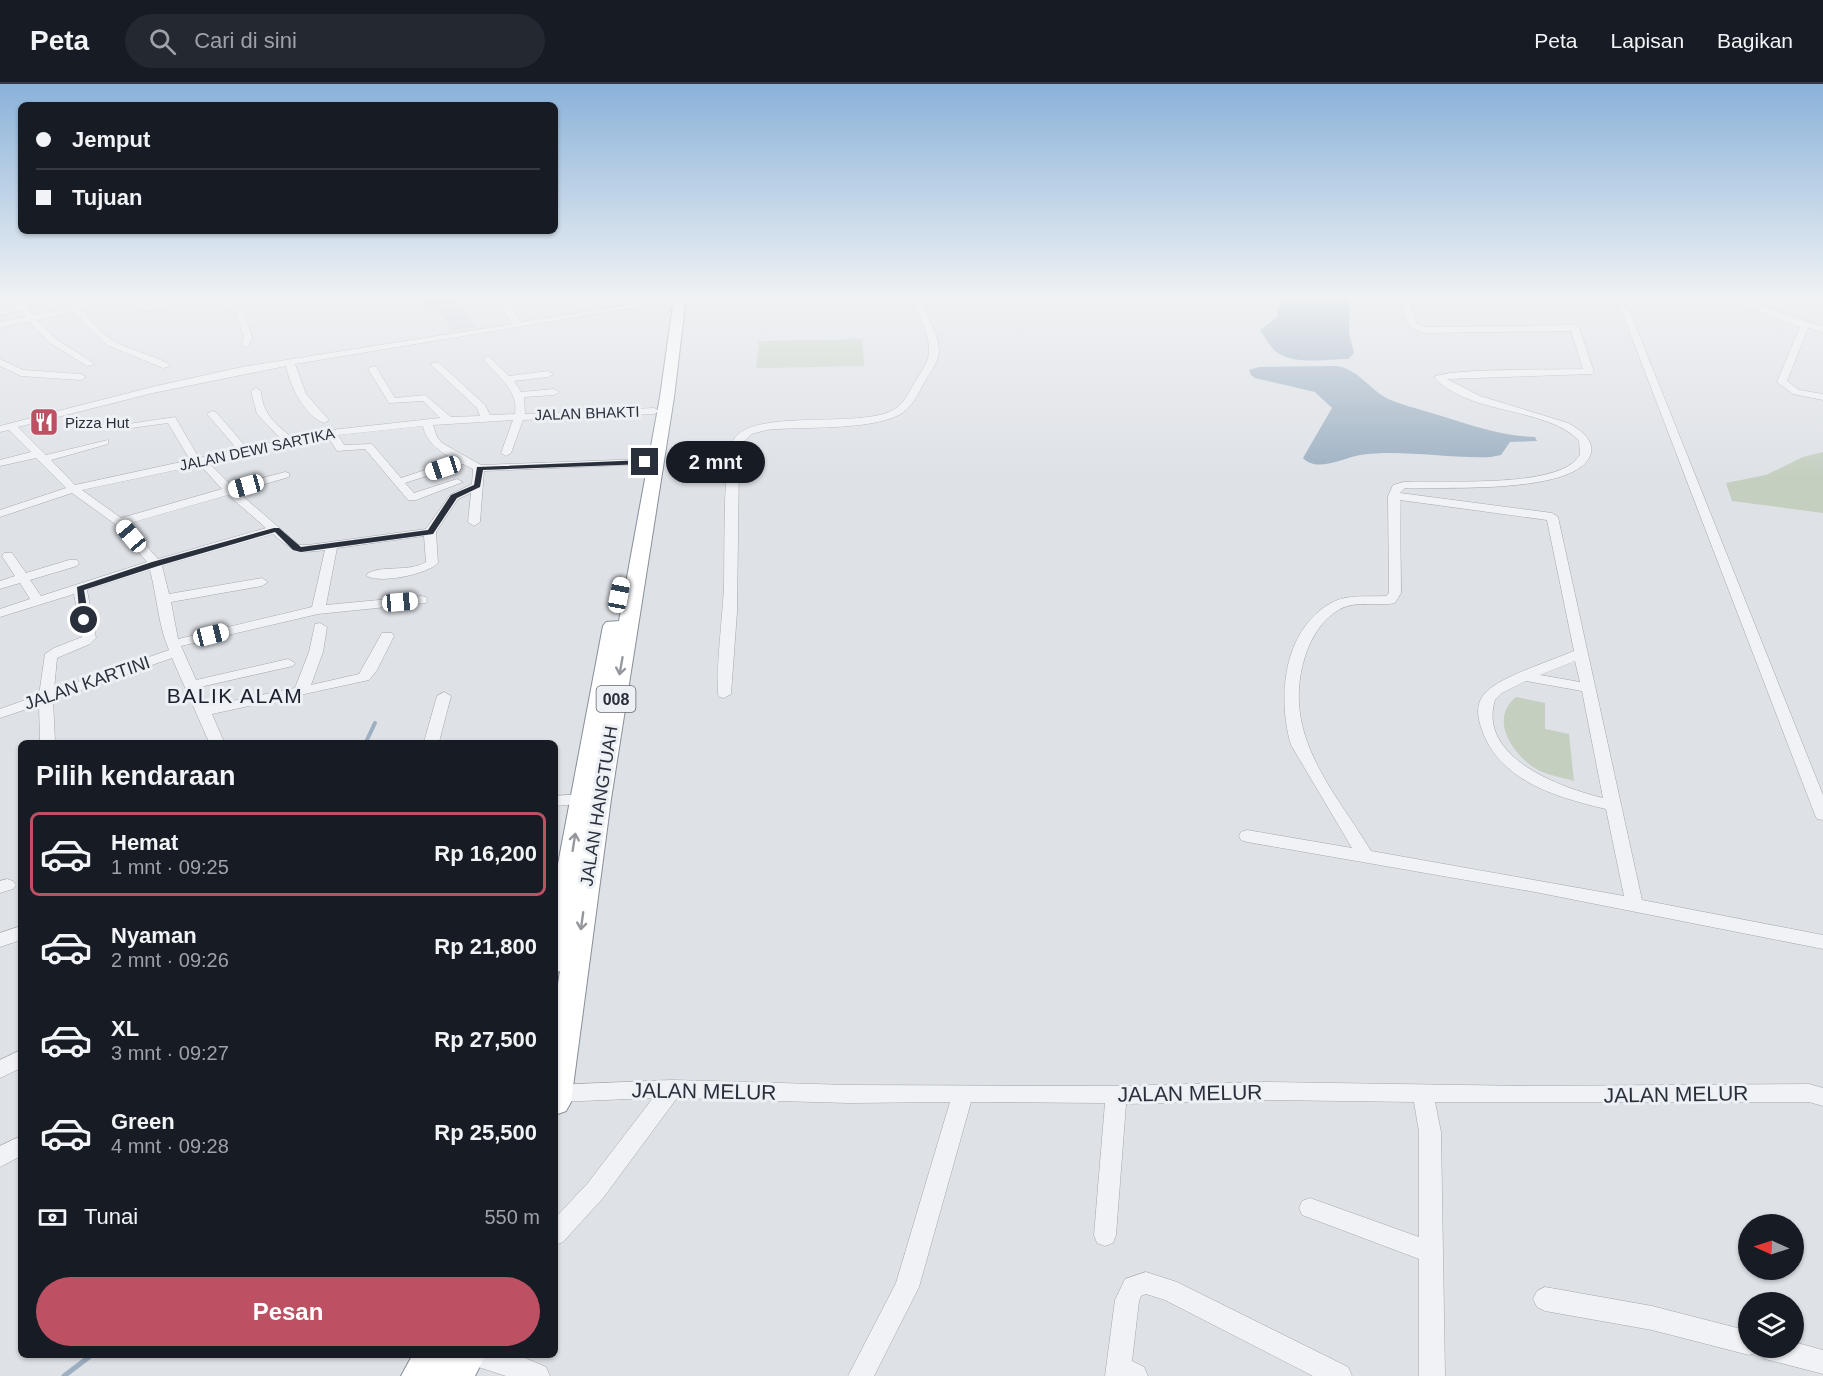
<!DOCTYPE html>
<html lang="id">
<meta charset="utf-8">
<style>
body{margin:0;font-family:Arial,sans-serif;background:#242831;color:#f1f3f6;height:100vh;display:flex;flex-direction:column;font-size:22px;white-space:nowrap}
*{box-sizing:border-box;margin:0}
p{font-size:20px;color:#9ea1a6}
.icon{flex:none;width:33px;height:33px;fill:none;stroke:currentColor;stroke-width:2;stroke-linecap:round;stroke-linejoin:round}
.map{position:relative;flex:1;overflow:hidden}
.panel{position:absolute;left:18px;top:656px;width:540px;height:618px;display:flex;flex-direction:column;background:#171b24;border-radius:9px;box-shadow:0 2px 4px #0004}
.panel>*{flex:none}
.hud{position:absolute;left:18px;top:18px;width:540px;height:132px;border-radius:9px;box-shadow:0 2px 4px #0004;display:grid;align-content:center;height:132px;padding:0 18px;background:#171b24}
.needle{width:39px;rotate:273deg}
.controls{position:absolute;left:1738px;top:1130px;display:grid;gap:12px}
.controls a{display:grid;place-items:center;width:66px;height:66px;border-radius:50%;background:#171b24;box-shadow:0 2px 4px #0004;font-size:30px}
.end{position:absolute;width:27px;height:27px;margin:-14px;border:8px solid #29303b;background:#fff;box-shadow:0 0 0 3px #fff}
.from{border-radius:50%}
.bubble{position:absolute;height:42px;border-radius:21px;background:#171b24;box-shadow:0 2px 4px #0004;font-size:20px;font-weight:700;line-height:42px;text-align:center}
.car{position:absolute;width:18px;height:36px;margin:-18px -9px;border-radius:8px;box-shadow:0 0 4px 2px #0007;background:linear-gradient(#fff 24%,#345 0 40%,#fff 0 76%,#345 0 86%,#fff 0)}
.hud b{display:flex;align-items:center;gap:21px;height:57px;font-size:22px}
.hud b+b{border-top:2px solid #363941}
.hud i{width:15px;height:15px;background:#f1f3f6}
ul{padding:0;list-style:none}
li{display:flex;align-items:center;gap:18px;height:84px;margin:0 12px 9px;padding:0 6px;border:3px solid transparent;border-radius:9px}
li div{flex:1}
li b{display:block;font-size:22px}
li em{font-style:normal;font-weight:700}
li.on{border-color:#bd5163}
li>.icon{width:54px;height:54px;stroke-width:1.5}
h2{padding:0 18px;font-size:27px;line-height:72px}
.pay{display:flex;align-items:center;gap:15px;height:66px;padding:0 18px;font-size:22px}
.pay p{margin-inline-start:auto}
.primary-button{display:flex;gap:12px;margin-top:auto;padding:12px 18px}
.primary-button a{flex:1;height:69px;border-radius:36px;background:#bd5163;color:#fff;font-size:24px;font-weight:700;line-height:69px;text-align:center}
header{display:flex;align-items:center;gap:36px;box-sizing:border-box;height:84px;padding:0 30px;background:#171b24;border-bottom:2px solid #363941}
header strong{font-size:28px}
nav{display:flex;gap:33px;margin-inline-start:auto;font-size:21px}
.search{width:420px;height:54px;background:#242831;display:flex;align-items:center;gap:15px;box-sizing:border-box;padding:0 21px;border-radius:33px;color:#9ea1a6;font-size:22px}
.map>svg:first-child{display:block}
</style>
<header>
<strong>Peta</strong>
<div class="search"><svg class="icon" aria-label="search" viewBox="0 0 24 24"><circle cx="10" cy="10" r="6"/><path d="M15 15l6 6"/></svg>Cari di sini</div>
<nav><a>Peta</a><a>Lapisan</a><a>Bagikan</a></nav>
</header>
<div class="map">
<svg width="1823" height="1292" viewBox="0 0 1823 1292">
<rect width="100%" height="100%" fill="#dee1e6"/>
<!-- built -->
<path fill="#ccd0d7" d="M421 213H453L476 243 452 247 437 224 425 225Z"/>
<!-- green -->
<path fill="#c4cfc0" d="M862 255 864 282 756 284 759 257Z
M1823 368V429L1732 417 1726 399 1766 391 1803 373Z
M1516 613 1545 619V645L1569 650 1574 697C1561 693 1545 691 1533 683 1510 667 1490 634 1516 613Z"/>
<!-- water -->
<path fill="#9db0c2" d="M1282 213H1350L1349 250 1354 269 1348 275C1327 275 1291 282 1274 266 1269 260 1264 252 1260 246L1277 233Z
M1336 282C1356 284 1369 304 1386 314 1401 321 1419 325 1435 330 1468 340 1500 352 1535 353L1537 357 1510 358 1501 371 1491 373C1449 375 1402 365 1360 371 1343 374 1317 389 1303 374L1332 324 1315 308 1255 294 1251 291 1249 286 1259 283Z"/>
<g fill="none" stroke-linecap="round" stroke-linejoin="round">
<!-- stream-far1 -->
<path stroke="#9db0c2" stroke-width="4" d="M366 658 375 639"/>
<!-- stream -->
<path stroke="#9db0c2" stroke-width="5" d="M64 1292 93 1270"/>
<!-- minor casing -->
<g stroke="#a4a8af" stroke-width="1">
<path id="minor" d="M13 213H21L33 231 70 224 60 213H69L77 221 99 213H111L81 225C91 236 102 251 115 258 129 266 163 274 171 282L163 284 107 261 74 228 37 236 56 255 95 280 87 282 50 259 29 237 0 244V238L26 233 21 226 0 231V225L18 221Z
M129 213H138L145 221 194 213H213L145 227 137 225 136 220Z
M214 213H223L227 218 243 226 252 253 248 263 241 261 244 253 236 229 221 222Z
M332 213H348L332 217Z
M495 213H503L521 238 677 213 685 215 295 280 306 310 329 336 324 339C304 331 290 302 286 282L153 309 18 343 46 371 108 356V360L51 376 75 401 190 376 168 339 124 345V341L128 340 175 333 199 374 238 366 207 330 212 327 216 328 247 364 282 356 257 330 251 307 256 304 261 307C262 329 276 341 293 354L331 346 440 334 423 317 389 319 368 285 373 282 376 283 395 314 425 311 451 333 480 332 477 324 430 280 438 278 485 321 490 331 515 330C519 306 497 292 483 275L488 272 509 292 548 287 553 290 548 293 514 297 521 308 554 305 559 308 554 311 524 313 525 330 654 324 659 327 654 330 523 336 511 369 506 372 501 369 513 336 433 341 437 353 442 359 481 381 645 375 650 378 649 380 484 387 480 438 474 442 468 438 471 409 458 415 436 448 438 479C428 490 377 501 366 491 378 480 408 489 426 478L424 452 337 464 326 521 421 512 426 513 427 516 426 519 318 530 181 562 196 596 288 575 295 579 293 582 200 603 208 622 295 604 309 568 315 540 320 539 327 543 323 568 311 601 359 590 382 549H392L394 552 377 586 369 596 212 630 224 658H209L172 574 53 616 55 658H40L39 621 0 634V625L39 611 45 570 54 564 82 553 74 510 0 533V525L30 515 20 499 0 505V497L15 492 2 472 4 469H12L26 489 69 476H77L79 479 77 482 30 496 41 512 147 478 115 440 72 409 0 433V426L66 404 36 374 0 382V376L31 368 9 346 0 348V342L152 303 242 283 513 240ZM423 342C426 359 441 368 455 376L401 394 372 360 344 361 338 351ZM328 353 337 367 365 365 408 416H416L463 398 457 395 414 409 405 399 463 380 473 385 472 400 450 411 426 445 308 461H299L238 408 289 393V389L285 388 232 402 209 379ZM200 381 222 405 121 434 82 406ZM228 411 266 444 158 475 127 440ZM273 450C293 468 298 470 325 466L312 523 178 555 171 518 262 502 268 498 262 494 169 510 162 482ZM150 486C157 512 158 541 169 566L54 606 57 574 90 560 96 554 87 506Z
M538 213H546L547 215 543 217Z
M913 213H921C925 231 938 247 939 266 939 278 930 288 924 299 918 310 911 325 899 331 867 347 803 342 766 346L752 350 744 357 739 380 737 528 731 610 724 614 719 613C714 604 724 518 724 500 725 474 722 372 734 355 754 324 859 345 893 326 904 320 909 308 915 298 921 287 930 278 929 265 929 247 917 231 913 213Z
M1430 213H1460L1410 222 1417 240 1425 243 1575 241 1579 244 1594 288 1592 290 1447 295 1480 312 1568 339C1578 345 1594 354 1591 369 1581 411 1439 403 1405 404L1400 409 1552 429 1558 433 1642 816 1823 851V865L1535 808 1247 758 1241 756 1239 752 1241 748 1247 746 1352 764 1291 661C1277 614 1283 546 1331 519 1347 510 1368 513 1386 512L1389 509 1388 412 1393 401 1404 398C1446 396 1535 403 1570 381 1574 379 1577 374 1580 371L1579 357C1549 323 1467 331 1434 293 1448 284 1559 286 1583 285L1571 247 1424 249 1410 244 1401 221 1414 215ZM1400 416 1547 436 1574 567C1551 577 1502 592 1486 608 1476 618 1477 631 1481 643 1498 697 1556 713 1606 725L1624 812 1371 767C1334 706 1282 652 1304 576 1310 555 1321 536 1340 525 1357 516 1377 523 1395 519L1401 509ZM1575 577 1580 598 1540 591ZM1526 597 1582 607 1603 714C1562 704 1477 674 1495 616L1502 609Z
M1611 213H1619L1630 228 1823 711V736L1817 735 1815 731 1622 228Z
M1721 213C1751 213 1791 235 1823 242V248L1808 244 1787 297 1799 306 1823 310V316L1793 310 1777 298 1800 243Z
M0 275 23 286 81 290 86 293 81 296 21 292 0 282Z
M444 608 451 612 439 658H424L437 612Z
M581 710 587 711 589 715 587 719 555 722V712Z
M7 795 13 797 16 801 13 805 0 809V797Z
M18 843 21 844V856L0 863V849Z
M21 966V984L0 994V976Z
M672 996 849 1001 1116 1002 1267 998 1529 1002 1809 1000 1823 1004V1022L1809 1018H1435L1441 1048 1445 1292H1419V1175L1302 1131 1299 1124 1302 1117 1310 1114 1419 1153V1048L1414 1018 1267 1016 1126 1020 1116 1151 1113 1159 1105 1162 1097 1159 1094 1151 1105 1019 971 1018 919 1203 874 1292H848L896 1199 950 1018 849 1019 677 1014 603 1114 563 1158 555 1161V1134L587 1100 653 1014 557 1018 555 1017V1001Z
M21 1052V1072L0 1083V1062Z
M1146 1188 1177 1198 1348 1283 1352 1292H1313L1165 1216 1146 1210 1141 1212 1139 1217 1132 1277 1144 1283 1148 1292H1105L1115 1216 1125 1195Z
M1545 1203 1652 1222 1749 1247V1263H1794V1258L1823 1266V1290L1765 1275 1755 1269 1749 1271 1652 1246 1545 1227 1537 1223 1533 1215 1537 1207Z
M463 1270H516L546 1283 550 1292H506L466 1279Z"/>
</g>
<!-- highway casing -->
<g stroke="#878f9b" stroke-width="2">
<path id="highway" d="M674 213H686L674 313 611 715 571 1018 566 1027 555 1031V919L560 887 555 889V796L603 542 606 538 619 537 660 313Z
M413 1270H486L475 1292H401Z"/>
</g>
<!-- minor -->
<use href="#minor" fill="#f0f2f5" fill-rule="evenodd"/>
<!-- highway -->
<use href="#highway" fill="#fff" fill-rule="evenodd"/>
</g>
<!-- one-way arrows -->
<defs><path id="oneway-shaft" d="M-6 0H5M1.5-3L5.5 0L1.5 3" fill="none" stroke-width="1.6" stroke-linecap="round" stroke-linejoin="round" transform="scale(1.5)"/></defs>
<g stroke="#94989d">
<use href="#oneway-shaft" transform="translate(621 582) rotate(100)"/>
<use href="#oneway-shaft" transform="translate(574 758) rotate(-81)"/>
<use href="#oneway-shaft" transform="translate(582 837) rotate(98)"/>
</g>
<!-- sky -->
<linearGradient id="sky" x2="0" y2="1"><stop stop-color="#8ab2d9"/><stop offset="0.54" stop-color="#f0f2f4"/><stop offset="1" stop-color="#f0f2f4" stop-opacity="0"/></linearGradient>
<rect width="1823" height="394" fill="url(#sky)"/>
<!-- route -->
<path fill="#29303b" d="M645 376 647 380 483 386 480 403 457 414 433 450 301 468 293 466 275 448 158 482 84 506 89 536 84 539 80 536 77 503 152 478 274 444H279L301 463 428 446 451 411 474 401 477 383Z"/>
<!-- icons -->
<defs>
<g id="restaurant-square" transform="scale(1.5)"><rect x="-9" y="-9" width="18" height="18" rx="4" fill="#bd5163" stroke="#edf0f4"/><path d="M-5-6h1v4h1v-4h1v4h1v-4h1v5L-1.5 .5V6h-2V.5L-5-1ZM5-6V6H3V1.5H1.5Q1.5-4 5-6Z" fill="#fff"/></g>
</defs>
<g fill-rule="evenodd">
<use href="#restaurant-square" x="44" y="338"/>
</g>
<g text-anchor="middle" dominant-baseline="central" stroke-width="6" stroke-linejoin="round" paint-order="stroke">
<!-- far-street labels -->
<g font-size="15" fill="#29303b" stroke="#edf0f4">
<text transform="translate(587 329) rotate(-2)">JALAN BHAKTI</text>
<text transform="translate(257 365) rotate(-12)">JALAN DEWI SARTIKA</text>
</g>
<!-- far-poi labels -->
<g font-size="15" fill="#29303b" stroke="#edf0f4" text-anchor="start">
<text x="65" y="338">Pizza Hut</text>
</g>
<!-- shield labels -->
<rect fill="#edf0f4" stroke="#646a72" stroke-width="1.5" x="596.5" y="602" width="39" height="26" rx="4.5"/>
<g font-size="16" font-weight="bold" fill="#29303b">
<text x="616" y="615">008</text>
</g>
<!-- street labels -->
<g font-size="18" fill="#29303b" stroke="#edf0f4">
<text transform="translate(87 599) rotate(-19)">JALAN KARTINI</text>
<text transform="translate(599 722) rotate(-81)">JALAN HANGTUAH</text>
</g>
<!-- quarter labels -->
<g font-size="21" letter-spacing="1.5" fill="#1b212c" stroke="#edf0f4">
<text x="235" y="611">BALIK ALAM</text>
</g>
<!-- near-street labels -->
<g font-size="21" fill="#29303b" stroke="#edf0f4">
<text transform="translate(704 1007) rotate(1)">JALAN MELUR</text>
<text transform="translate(1190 1009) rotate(-1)">JALAN MELUR</text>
<text transform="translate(1676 1010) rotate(-1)">JALAN MELUR</text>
</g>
</g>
</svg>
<div class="controls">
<a><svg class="needle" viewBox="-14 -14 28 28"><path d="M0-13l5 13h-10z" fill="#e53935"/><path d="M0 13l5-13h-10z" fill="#9ea1a6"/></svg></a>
<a><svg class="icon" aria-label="layers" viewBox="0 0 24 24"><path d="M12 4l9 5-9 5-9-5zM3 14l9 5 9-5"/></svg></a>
</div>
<i class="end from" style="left:84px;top:536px"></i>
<i class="end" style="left:645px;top:378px"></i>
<div class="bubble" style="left:666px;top:357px;width:99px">2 mnt</div>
<i class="car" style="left:443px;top:384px;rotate:252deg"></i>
<i class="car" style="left:246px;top:402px;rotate:254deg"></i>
<i class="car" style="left:131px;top:452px;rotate:320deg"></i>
<i class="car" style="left:619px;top:511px;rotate:11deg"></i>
<i class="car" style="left:400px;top:518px;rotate:85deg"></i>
<i class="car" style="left:211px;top:551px;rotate:76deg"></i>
<div class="hud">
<b><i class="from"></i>Jemput</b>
<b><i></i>Tujuan</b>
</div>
<section class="panel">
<h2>Pilih kendaraan</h2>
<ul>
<li class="on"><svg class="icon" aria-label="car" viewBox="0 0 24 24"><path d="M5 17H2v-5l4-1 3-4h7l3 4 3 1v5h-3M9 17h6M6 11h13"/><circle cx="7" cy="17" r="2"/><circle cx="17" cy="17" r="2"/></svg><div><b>Hemat</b><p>1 mnt · 09:25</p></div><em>Rp 16,200</em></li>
<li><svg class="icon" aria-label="car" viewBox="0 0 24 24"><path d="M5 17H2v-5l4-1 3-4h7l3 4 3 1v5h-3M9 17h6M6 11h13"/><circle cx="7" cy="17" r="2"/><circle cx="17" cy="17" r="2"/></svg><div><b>Nyaman</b><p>2 mnt · 09:26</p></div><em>Rp 21,800</em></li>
<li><svg class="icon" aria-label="car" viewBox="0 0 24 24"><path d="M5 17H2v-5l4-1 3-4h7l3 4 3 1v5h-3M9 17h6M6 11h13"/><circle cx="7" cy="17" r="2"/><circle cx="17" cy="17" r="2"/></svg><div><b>XL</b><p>3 mnt · 09:27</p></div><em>Rp 27,500</em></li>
<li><svg class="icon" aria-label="car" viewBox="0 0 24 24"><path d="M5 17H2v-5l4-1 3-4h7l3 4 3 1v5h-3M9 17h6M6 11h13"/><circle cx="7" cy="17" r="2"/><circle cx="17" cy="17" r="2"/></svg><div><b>Green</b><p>4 mnt · 09:28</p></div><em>Rp 25,500</em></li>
</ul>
<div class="pay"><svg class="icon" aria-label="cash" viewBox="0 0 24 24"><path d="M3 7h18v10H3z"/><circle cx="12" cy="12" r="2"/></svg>Tunai<p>550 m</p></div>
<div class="primary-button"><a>Pesan</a></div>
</section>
</div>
